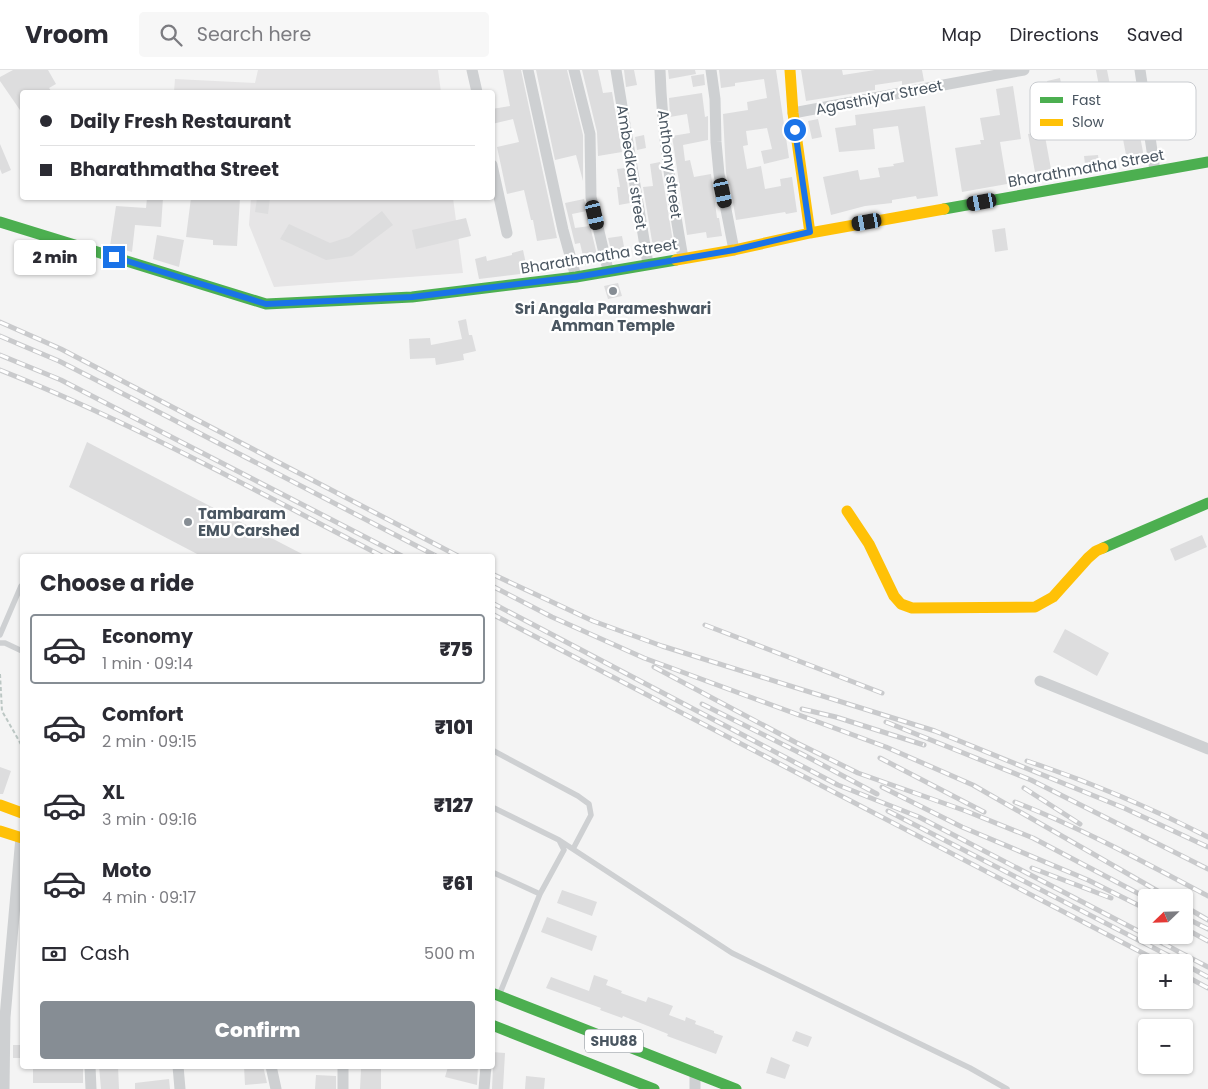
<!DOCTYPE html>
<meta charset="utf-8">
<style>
body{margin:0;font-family:Poppins,sans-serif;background:#f7f7f7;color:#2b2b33;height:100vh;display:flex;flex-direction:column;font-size:19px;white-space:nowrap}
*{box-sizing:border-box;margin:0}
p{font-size:16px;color:#7c7c81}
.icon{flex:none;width:28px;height:28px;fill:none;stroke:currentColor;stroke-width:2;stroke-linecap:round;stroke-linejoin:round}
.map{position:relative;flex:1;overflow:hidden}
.details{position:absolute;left:20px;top:484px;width:475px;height:515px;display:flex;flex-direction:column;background:#fff;border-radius:5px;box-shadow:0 1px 4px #0004}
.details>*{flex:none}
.banner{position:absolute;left:20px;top:20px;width:475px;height:110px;border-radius:5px;box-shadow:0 1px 4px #0004;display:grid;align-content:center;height:110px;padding:0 20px;background:#fff}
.needle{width:32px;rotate:247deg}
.controls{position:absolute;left:1138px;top:819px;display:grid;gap:10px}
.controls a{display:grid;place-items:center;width:55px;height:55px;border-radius:5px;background:#fff;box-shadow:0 1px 4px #0004;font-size:25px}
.end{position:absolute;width:22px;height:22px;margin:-11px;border:6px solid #1a73e8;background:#fff;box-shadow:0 0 0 2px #fff}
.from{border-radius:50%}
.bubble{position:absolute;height:35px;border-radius:5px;background:#fff;box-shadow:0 1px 4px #0004;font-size:16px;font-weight:800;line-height:35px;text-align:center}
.car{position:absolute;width:15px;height:30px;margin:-15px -8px;border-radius:6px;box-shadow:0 0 4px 1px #0007;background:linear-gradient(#222 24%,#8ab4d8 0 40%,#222 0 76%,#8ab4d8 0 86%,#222 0)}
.banner b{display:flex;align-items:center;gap:18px;height:48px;font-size:19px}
.banner b+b{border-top:1px solid #e1e1e2}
.banner i{width:12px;height:12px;background:#2b2b33}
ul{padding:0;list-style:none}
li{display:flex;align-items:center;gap:15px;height:70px;margin:0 10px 8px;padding:0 10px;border:2px solid transparent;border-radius:5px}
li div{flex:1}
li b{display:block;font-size:19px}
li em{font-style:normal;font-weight:800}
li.current{border-color:#868d94}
li>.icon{width:45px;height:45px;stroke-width:1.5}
h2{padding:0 20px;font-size:22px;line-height:60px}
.pay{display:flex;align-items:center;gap:12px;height:55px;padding:0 20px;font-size:19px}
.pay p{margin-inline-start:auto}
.primary-button{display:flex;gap:10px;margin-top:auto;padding:10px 20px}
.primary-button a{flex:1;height:58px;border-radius:5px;background:#868d94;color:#fff;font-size:20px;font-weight:800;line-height:58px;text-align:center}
header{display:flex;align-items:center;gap:30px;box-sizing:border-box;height:70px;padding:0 25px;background:#fff;border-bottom:1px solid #e1e1e2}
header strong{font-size:24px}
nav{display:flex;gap:28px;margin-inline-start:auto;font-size:18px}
.search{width:350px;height:45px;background:#f7f7f7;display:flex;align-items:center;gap:12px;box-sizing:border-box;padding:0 18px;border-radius:5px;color:#7c7c81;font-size:19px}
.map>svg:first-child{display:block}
</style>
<header>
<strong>Vroom</strong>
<div class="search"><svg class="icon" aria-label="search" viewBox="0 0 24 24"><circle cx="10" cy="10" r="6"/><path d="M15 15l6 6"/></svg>Search here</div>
<nav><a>Map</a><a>Directions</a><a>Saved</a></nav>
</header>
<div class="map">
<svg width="1208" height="1019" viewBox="0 0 1208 1019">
<rect width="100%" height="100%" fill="#f4f4f4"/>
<!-- education -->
<path fill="#e6e5e6" d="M258 0H438L441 22H174L175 9 255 13Z
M251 128H453L463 203 274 217 249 155Z"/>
<!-- building -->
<path fill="#ddddde" d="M13 0H48L56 14 49 18 52 22H22V43L0 11V7Z
M503 0H521L557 168 537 171 533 150H531L524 120 507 124 497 77 519 72 513 49 492 54V39L510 36Z
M536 0H567L583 65V111L576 85 555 90Z
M582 0H598L603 23 612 22 622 82 598 86 597 62Z
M624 0H634L637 15 626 17Z
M668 0H695L696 4 669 9Z
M719 0H776L789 88 764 94 761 81 772 79 767 58 746 61 748 75 743 76 747 99 761 96 765 119 781 116 780 109 792 107 797 142 786 144 785 142 736 150 730 115H729L726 103 723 44 748 40 747 32 767 28 764 9 735 13V16L721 18Z
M801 0H842L843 5 875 0H922L924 11 902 15V11L875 15V20L806 31Z
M1096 0H1107L1111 20 1100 22Z
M704 4 705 15 693 17 691 6Z
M1060 8 1063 23 1050 25 1047 11Z
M1013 16 1021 69 1000 72 1007 114 962 122 955 78 981 74 980 70H984L980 48 1000 45 996 19Z
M702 23 705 47 708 46V70L683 75 685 91 690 90 694 107 711 104 717 148H719L722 166 707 168 706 162 687 165 672 66 690 63 687 44 670 47 669 28Z
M925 36 938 126 917 129 916 126 892 130V133L865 136 831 145 823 107 858 100 860 110 880 107 878 98 894 96 893 94 904 92 898 56 873 59 875 79 839 82 835 58 856 55 855 45Z
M818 49 822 67 812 69 808 51Z
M1138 55 1145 93 1128 96 1121 58Z
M1044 61 1051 99 1035 102 1028 64Z
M644 65 646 78 637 80 635 67Z
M0 74 11 100 2 104 0 99Z
M1098 85 1100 101 1086 102 1084 86Z
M660 92 674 178 662 180V176L653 177 643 117 653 116 650 94Z
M625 98 630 133 619 135 617 117H620L617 99Z
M147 128H163L161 157 135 155 132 182 110 176 116 136 146 138Z
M191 128H240L237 176 213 175V170L186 167Z
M257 128H270L268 144 255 142Z
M584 129 587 141 572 144 575 158 590 156 599 193 585 195 580 173 575 174 565 133Z
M382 141 393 155 352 186 326 190 280 169 289 154 330 173 349 167Z
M466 148 471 166 416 179 412 160Z
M1005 158 1008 180 995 182 992 160Z
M157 165 184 170 179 197 153 189Z
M622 166 626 187 613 188 608 168Z
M523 180 528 203 479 209 475 189 486 186 487 191 512 185V183Z
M618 213 622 226 608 229 604 216Z
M466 249 469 265H472L476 281 463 284 464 290 436 295 435 288 410 289 409 269 430 268 431 275 462 269 458 251Z
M87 372 306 486H201L69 417Z
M1202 465 1207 477 1175 491 1170 479Z
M1065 559 1109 583 1097 606 1053 582Z
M0 697 11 701 3 724H0Z
M562 820 597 832 592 846 557 833Z
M547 847 597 866 592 881 541 862Z
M594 905 608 910 606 915 622 921 621 923 646 932 648 927 673 936 669 945 685 951 686 947 696 951 695 954 714 961V963L723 966 716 984 667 966 668 964 623 946 622 948 600 940 601 938 546 918 551 907 589 921Z
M796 961 812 967 808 977 792 971Z
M13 975H22V988H13Z
M492 982 505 983 503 1019H492L493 997Z
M771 987 790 995 785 1009 766 1003Z
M33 996H83V1013H33Z
M99 996H118L119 1019H101Z
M244 996H263L267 1013 245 1015Z
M454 996H478L477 1015 445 1007 448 997 453 998Z
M361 999H381V1019H360Z
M316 1005 336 1006V1019H315Z
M526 1006 545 1008 544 1019H525Z
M169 1009 170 1019H135V1013Z"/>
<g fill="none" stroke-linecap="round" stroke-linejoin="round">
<!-- path -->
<path stroke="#bcc7c4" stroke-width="2" stroke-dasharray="4 2.5" stroke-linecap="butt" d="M0 604 2 641 22 676"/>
<!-- lane -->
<path stroke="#ced0d2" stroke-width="5.5" d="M0 565 21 516
M0 573H5L22 581
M492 680 578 726 589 734 591 745 573 779
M492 737 559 770 564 780 540 824 500 923
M559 770 732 883 970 998 1007 1019
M492 802 540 824"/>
<!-- street -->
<path stroke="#ced0d2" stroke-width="11" d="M472 0 477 22
M528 0 563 160 576 207
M574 0 590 64 591 127 608 200
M616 0 648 194
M660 0C662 63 672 126 683 188
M711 0 715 29 716 72 719 104 734 180
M1140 0 1155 101
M793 43 1024 0
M492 95 507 163
M1040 611 1208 679
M90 996 91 1019
M178 996 180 1019
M271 996 276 1019
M695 1003V1019
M4 1019 5 947 21 767
M343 1019V996
M484 1019 486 996"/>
<!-- fast -->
<path stroke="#4caf50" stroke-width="11" d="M944 139 1208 92
M0 152 266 234 412 227 576 207 676 190
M1103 478 1208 433
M492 923 736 1019
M492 955 654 1019"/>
<!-- slow -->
<path stroke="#ffc107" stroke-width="11" d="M790 0 793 43 810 163
M676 190 734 180 810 163 944 139
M847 441 869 474 894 526 901 534 912 538 1035 537 1053 527 1088 488 1096 481 1103 478
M0 735 22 743
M0 761 22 768"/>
<!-- rail casing -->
<g stroke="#c9cacc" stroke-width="5">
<path id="rail" d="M0 252 61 279 458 486
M0 266 59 291 147 336 436 486
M0 285 61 310 402 486
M0 300C132 352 256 421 382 486
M492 504 593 551 662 576 935 661 1124 738 1208 777
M492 516 552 547 644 588 886 677 973 715 1170 828
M492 533 838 715 919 747 1146 865
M492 544 1160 892
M705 555 882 623
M654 597 795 672 858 703 966 741 1033 768 1147 828
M702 634 802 684 877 724
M802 639 836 647 924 675
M886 652 1031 710 1208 799
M880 688 984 742
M1027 691C1090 712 1149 737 1208 767
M882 717 962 757 1088 810 1146 839
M1024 718 1080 754
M1015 732C1081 758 1144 792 1208 826
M888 741 1181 892
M1032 798 1111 828
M1184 836 1208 850
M1184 847 1208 859
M1184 858 1208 871
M1147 865 1208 897
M1184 894 1208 907
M1184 905 1208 918"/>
</g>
<!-- rail -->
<use href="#rail" stroke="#fff" stroke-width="3" stroke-dasharray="9" stroke-linecap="butt"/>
</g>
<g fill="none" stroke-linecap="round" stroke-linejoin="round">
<!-- route -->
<path stroke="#1a73e8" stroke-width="6" d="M114 187 266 234 412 227 576 207 734 180 810 162 795 60"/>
</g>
<!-- markers -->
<g fill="#868d94" stroke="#fff" stroke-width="2">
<circle cx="613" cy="221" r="5"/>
<circle cx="188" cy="452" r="5"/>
</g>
<g text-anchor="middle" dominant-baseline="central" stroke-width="4.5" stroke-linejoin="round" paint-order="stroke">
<!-- shield labels -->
<rect fill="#fff" stroke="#808990" stroke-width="1" x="585" y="959.5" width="58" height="23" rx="4"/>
<g font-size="14" font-weight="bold" fill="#4a5661">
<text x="614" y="971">SHU88</text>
</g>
<!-- street labels -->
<g font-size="15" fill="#4a5661" stroke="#fff">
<text transform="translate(879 27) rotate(-11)">Agasthiyar Street</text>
<text transform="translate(670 94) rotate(83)">Anthony street</text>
<text transform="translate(632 97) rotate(81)">Ambedkar street</text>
<text transform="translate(1086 98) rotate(-10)">Bharathmatha Street</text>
<text transform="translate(599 186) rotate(-9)">Bharathmatha Street</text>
</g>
<!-- poi labels -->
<g font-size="15" font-weight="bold" fill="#4a5661" stroke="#fff">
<text x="613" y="238">Sri Angala Parameshwari<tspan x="613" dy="17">Amman Temple</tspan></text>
<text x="198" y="443" text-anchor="start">Tambaram<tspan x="198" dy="17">EMU Carshed</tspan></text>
</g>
</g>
<!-- legend -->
<rect x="1030" y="12" width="166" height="58" rx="8" fill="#fff" stroke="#c9ccd0" stroke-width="1"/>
<rect x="1040" y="27" width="23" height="6" fill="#4caf50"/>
<rect x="1040" y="49" width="23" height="7" fill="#ffc107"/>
<g font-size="14" fill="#4a5661">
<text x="1072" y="35">Fast</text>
<text x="1072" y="57">Slow</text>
</g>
</svg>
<div class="controls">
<a><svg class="needle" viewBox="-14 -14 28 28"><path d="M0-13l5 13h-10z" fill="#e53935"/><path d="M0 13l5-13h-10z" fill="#7c7c81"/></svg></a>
<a>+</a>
<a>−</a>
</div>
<i class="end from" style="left:795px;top:60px"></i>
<i class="end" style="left:114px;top:187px"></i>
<div class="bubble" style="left:14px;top:170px;width:82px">2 min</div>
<i class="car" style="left:723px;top:123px;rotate:168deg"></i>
<i class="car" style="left:982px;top:132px;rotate:260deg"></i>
<i class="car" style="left:595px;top:145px;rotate:167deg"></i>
<i class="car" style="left:867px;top:152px;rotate:260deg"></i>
<div class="banner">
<b><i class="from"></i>Daily Fresh Restaurant</b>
<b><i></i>Bharathmatha Street</b>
</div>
<section class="details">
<h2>Choose a ride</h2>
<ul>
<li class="current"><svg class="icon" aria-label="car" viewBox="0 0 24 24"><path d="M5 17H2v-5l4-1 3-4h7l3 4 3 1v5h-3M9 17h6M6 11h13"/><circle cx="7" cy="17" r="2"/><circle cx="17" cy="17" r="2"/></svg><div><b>Economy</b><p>1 min · 09:14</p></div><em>₹75</em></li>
<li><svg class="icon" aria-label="car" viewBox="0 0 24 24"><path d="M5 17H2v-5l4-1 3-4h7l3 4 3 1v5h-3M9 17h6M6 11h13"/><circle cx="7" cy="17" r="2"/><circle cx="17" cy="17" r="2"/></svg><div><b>Comfort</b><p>2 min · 09:15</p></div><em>₹101</em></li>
<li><svg class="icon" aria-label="car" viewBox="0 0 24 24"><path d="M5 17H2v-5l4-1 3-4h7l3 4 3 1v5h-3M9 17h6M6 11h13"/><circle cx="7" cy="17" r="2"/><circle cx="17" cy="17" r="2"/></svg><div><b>XL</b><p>3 min · 09:16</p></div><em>₹127</em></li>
<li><svg class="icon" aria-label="car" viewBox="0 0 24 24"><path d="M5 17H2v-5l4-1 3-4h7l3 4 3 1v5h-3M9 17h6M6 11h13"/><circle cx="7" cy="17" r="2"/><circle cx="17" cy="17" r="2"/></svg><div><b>Moto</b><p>4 min · 09:17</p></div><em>₹61</em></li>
</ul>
<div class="pay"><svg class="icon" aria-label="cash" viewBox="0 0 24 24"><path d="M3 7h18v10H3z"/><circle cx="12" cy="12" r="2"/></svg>Cash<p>500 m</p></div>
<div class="primary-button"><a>Confirm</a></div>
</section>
</div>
